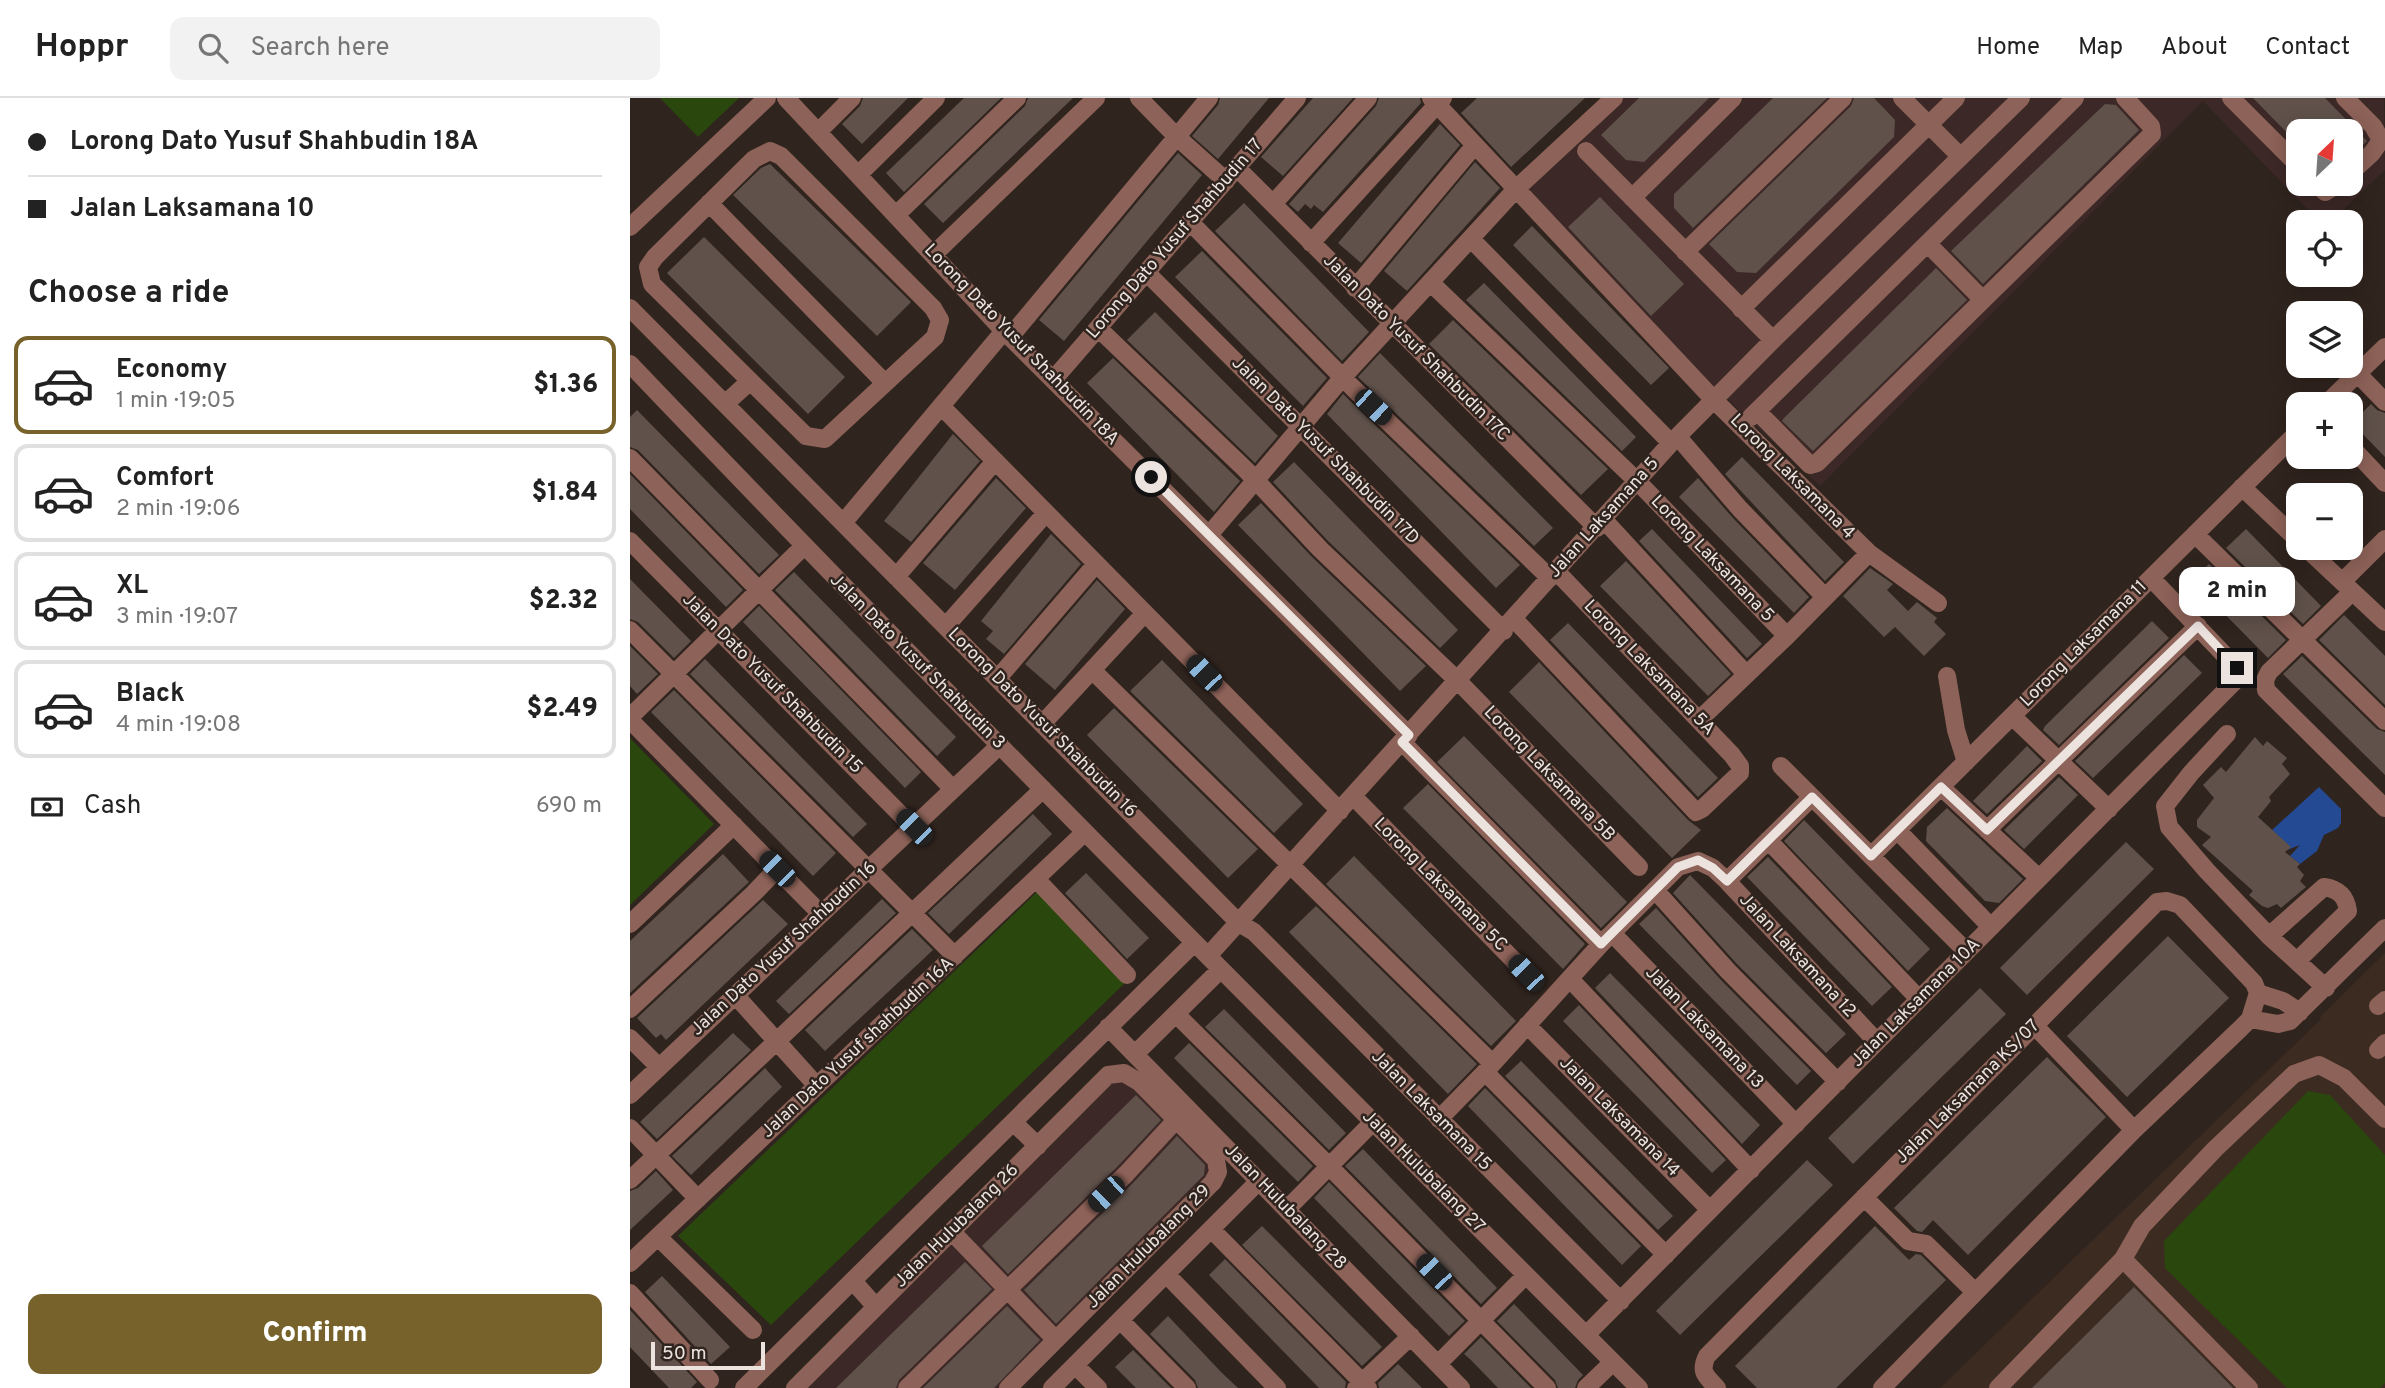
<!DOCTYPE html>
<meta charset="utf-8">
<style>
body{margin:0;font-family:Overpass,sans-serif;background:#f2f2f2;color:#222;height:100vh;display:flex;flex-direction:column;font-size:26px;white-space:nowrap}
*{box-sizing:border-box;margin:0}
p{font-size:23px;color:#767676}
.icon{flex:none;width:38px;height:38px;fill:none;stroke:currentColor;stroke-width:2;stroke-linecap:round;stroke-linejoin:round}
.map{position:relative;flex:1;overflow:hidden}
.side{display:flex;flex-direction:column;background:#fff;width:630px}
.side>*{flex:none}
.guide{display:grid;align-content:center;height:154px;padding:0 28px;background:#fff}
.needle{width:46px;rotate:25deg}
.fabs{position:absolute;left:1656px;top:21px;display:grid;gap:14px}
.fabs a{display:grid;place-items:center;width:77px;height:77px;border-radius:14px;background:#fff;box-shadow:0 4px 18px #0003;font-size:35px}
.scale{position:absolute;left:21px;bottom:18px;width:114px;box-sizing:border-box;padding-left:7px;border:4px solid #ece3df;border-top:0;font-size:19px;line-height:24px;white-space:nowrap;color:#ece3df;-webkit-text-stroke:5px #30241e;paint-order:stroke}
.end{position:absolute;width:32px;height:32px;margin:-16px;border:9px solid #ece3df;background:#111;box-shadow:0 0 0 4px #111}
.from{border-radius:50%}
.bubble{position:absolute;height:49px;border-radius:14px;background:#fff;box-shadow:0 4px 18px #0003;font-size:23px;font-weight:800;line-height:49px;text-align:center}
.car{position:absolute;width:21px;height:42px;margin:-21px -10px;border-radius:9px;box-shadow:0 0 5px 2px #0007;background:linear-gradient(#222 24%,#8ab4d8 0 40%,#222 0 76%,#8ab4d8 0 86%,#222 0)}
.guide b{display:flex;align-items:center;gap:24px;height:66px;font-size:26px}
.guide b+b{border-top:2px solid #e0e0e0}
.guide i{width:18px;height:18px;background:#222}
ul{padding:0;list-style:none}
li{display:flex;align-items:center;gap:21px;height:98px;margin:0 14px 10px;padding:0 14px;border:4px solid #e0e0e0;border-radius:14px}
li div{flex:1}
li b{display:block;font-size:26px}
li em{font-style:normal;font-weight:800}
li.selected{border-color:#76622a}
li>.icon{width:63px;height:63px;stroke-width:1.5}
h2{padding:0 28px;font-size:32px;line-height:84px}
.pay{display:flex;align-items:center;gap:18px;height:77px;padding:0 28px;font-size:26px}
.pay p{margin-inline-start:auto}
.button{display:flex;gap:14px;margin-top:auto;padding:14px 28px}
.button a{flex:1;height:80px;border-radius:14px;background:#76622a;color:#fff;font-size:28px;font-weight:800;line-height:80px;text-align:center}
header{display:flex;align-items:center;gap:42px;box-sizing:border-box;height:98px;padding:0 35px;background:#fff;border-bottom:2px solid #e0e0e0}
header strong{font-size:33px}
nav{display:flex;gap:38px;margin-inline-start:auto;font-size:24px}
.search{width:490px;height:63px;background:#f2f2f2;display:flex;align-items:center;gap:18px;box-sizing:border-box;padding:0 24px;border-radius:14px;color:#767676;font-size:26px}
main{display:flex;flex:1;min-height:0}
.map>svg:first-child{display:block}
</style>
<header>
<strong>Hoppr</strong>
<div class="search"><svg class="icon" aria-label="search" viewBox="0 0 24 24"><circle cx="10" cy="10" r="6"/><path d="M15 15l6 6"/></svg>Search here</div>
<nav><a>Home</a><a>Map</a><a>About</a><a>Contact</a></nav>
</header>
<main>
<section class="side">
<div class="guide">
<b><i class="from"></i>Lorong Dato Yusuf Shahbudin 18A</b>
<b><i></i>Jalan Laksamana 10</b>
</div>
<h2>Choose a ride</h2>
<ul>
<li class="selected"><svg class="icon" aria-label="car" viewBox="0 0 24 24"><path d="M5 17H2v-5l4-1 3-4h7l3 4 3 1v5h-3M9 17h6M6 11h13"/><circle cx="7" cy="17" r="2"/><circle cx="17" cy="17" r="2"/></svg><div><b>Economy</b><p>1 min · 19:05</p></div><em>$1.36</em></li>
<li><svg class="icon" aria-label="car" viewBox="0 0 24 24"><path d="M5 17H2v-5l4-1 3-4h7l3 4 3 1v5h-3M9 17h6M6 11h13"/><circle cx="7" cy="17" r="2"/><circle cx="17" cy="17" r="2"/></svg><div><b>Comfort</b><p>2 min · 19:06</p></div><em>$1.84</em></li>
<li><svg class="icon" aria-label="car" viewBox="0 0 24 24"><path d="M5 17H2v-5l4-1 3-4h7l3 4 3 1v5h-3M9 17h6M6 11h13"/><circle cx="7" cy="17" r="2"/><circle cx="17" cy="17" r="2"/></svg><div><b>XL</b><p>3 min · 19:07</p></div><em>$2.32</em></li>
<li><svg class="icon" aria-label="car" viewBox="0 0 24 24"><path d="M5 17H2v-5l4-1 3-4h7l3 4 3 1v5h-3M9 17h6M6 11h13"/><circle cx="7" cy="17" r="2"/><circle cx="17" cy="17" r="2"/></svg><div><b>Black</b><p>4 min · 19:08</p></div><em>$2.49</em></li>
</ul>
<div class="pay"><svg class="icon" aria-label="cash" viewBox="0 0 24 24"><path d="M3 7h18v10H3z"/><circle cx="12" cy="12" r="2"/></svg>Cash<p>690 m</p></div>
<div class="button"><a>Confirm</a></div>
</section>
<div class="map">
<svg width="1755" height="1290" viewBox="0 0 1755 1290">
<rect width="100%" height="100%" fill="#30241e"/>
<!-- commercial -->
<path fill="#3c2927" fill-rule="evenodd" d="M979 0H1754L1755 72 1700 124H1690L1573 3 1190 388 879 96ZM1668 33H1720V86H1668Z
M492 981 505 987 582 1066 580 1080 371 1290H173L480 982Z"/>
<!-- built -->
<path fill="#3c2b21" d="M1755 855V1290H1310L1691 921 1690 919Z"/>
<!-- green -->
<path fill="#2a470e" d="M30 0H109L68 39Z
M0 640 84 726 0 807Z
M409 792 496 884 141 1227 48 1138Z
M1678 993 1700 997 1755 1057V1285L1750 1290H1657L1535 1170 1534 1143Z"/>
<!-- water -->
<path fill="#234a93" d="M1689 689 1711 711V725L1708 730 1694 737 1687 753 1670 766 1660 758 1670 747 1657 752 1660 749 1642 732Z"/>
<!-- building -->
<path fill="#60524b" d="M233 0H278L232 46 212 26 230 8Z
M334 0H371L274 94 256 75Z
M398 0H443L313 125 294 106 395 8Z
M590 0H639L588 61 562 38 588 7Z
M683 0H723L653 78 631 59Z
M749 0H790L791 5 693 114 684 107 681 111 675 106 668 114 659 106 746 8Z
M847 0H955L881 69 831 15Z
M1009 0H1079L1014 64 996 62 971 37Z
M1143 0H1197L1063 130 1044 110V96Z
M1224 0H1244L1265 22 1264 39 1126 175 1107 174 1079 146 1221 8Z
M1623 0H1695L1737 43 1720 59V33H1668V46Z
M1475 6 1486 7 1509 32 1353 186 1321 153Z
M810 26 830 47 731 165 708 145Z
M548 55 572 77 434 243 409 222Z
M845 64 870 90 777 193 754 173Z
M140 66 281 204 247 238 103 97 131 70Z
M970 99 1054 186 1021 218 938 129Z
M614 105 739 234 712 263 585 133Z
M902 128 1039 270 1021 287 883 147Z
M74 139 215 279 178 316 37 175Z
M572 153 697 280 673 308 545 179Z
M1306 170 1337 202 1183 353 1152 323 1154 320Z
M854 185 1006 339 992 353 836 202Z
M525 214 648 338 625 365 497 242Z
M823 222 978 371 951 397 799 246Z
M750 255 923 430 904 448 728 279Z
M483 260 610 383 584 414 457 285Z
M713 296 890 467 866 490 697 316Z
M1741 306 1747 312 1755 315V359L1722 325Z
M7 312 149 457 129 476 8 352 0 349V319Z
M323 336 350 363 281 444 254 423Z
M1112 359 1214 464 1195 483 1095 376Z
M664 364 828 532 810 550 698 443 643 384Z
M0 376 113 492 96 509 0 411Z
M366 380 396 410 325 492 293 465Z
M1068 380 1102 419 1179 499 1164 515 1049 399Z
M631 405 682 459 796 568 770 593 608 427Z
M1022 431 1132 546 1117 560 1009 443Z
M1616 431 1691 508 1673 526 1596 450Z
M421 436 451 466 374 556 356 541 363 533 351 523Z
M996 463 1101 576 1078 598 970 488Z
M1579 466 1656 542 1638 560 1562 483Z
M1240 470 1263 486 1257 492 1278 513 1287 504 1307 520 1304 524 1316 536 1294 558 1265 529 1254 539 1213 498Z
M164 474 326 639 307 658 145 492Z
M0 481 61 543 44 560 8 524 0 521Z
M467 482 495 511 425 592 395 566Z
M129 508 291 674 275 690 113 524Z
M1714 517 1755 558V607L1689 542Z
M1522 523 1539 540 1429 647 1413 632 1415 628Z
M938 525 1088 680 1068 699 920 542Z
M0 548 28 576 7 596 0 588Z
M1554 557 1572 575 1463 680 1445 663Z
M1672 558 1747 631 1755 634V677L1653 576Z
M75 561 237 726 223 739 60 576Z
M532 562 673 706 644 735 500 593Z
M909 564 1058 722 1071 732 1042 760 879 594Z
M44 592 206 755 183 778 21 614Z
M484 610 628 751 598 780 457 637Z
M834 638 997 804 971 830 807 664Z
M1625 639 1633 648 1637 643 1657 660 1652 666 1660 676 1639 699 1641 703 1628 719 1661 749 1655 754 1670 766 1667 769 1674 777 1670 783 1676 789 1651 810 1647 806 1638 810 1632 808 1619 797 1623 793 1572 747 1581 739 1567 729V722L1584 700 1573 687 1591 669 1596 674Z
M1397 648 1412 663 1357 716 1343 703Z
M1429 679 1448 697 1394 751 1374 732Z
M798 686 955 846 933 871 773 710Z
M1317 710 1393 781 1369 805 1355 803 1296 743 1297 729Z
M403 716 422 736 319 836 298 815Z
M1174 722 1300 851 1278 873 1154 743Z
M1496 744 1524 771 1397 897 1370 870Z
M93 756 119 784 0 895V843Z
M724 758 886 923 861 948 696 786Z
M1138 759 1262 889 1242 908 1117 779Z
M456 775 519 840 497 861 435 795Z
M1060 777 1216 936 1196 955 1106 865 1043 795Z
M252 801 266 815 159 916 146 903Z
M133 802 158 826 36 942 31 936 26 940 7 920Z
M686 808 847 966 818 996 659 834Z
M1026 810 1090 881 1181 973 1167 987 1009 826Z
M282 831 303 852 195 953 175 932Z
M1538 838 1599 900 1497 999 1437 938Z
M980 875 1130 1027 1112 1046 965 890Z
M1350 890 1376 916 1223 1066 1198 1040Z
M949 907 1096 1062 1082 1075 933 923Z
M594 911 716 1035 699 1052 575 929Z
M103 935 121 952 27 1041 10 1024Z
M559 945 683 1068 668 1084 544 960Z
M1417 959 1476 1019 1338 1157 1303 1122 1292 1134 1287 1133 1264 1110Z
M891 963 1043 1118 1028 1132 875 978Z
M135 970 152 989 61 1077 42 1058Z
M855 990 1011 1148 992 1167 838 1008Z
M506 997 531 1022 488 1068 378 1176 352 1148Z
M547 1038 575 1067 574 1077 426 1226 394 1192 504 1084Z
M733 1051 867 1190 851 1206 715 1068Z
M1177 1062 1203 1087 1050 1237 1026 1213Z
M26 1073 43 1092 0 1132V1093L8 1090Z
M699 1084 835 1223 819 1238 684 1100Z
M632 1128 752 1249 732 1268 612 1147Z
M1245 1128 1279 1162 1286 1156 1291 1157 1316 1182 1206 1290H1127L1105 1268Z
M595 1161 716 1284 715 1290H689L579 1177Z
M335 1164 362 1191 269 1282 266 1290H206Z
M32 1178 100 1249 81 1266 15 1194Z
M1504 1189 1603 1290H1402Z
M884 1206 953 1277 948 1282 945 1290H928L925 1282 867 1223Z
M377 1208 410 1242 364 1290H293Z
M0 1212 67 1284 61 1290H39L0 1249Z
M538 1218 592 1275 608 1290H568L565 1282 520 1236Z
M851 1239 901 1290H868L840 1261 834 1256Z
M503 1252 541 1290H506L485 1269Z
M768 1266 792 1290H749L748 1285Z"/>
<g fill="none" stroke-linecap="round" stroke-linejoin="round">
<!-- minor -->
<path stroke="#8d6258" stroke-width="18" d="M156 0 374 233 779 637
M509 0 547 39 596 83
M801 0 1084 302 1239 455 1308 505
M1272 0 1331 59
M1601 0 1668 67
M1715 0 1743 28 1751 42 1742 55 1720 75
M188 34 222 0
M140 53 151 58 303 210 310 222 305 239 195 341 176 338 22 186 18 169 25 159 124 61Z
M956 53 1143 242
M607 70 967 430
M228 77 306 0
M1687 86 1695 94 1708 86
M1002 100 1103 0
M79 105 255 285
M643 106 738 0
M266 117 387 0
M560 124 723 290 920 480
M0 129 137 0
M841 141 1041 345
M681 145 813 0
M1298 146 1353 202
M1055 154 1213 0
M303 157 466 0
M516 174 874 533
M801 185 1008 384 1157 538
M725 190 845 47
M0 210 609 825 624 834 991 1203
M1111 211 1326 0
M468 230 616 372 690 451 828 583 1009 769
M380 239 579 0
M0 266C331 613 670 951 1009 1290
M1728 276 1755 304
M423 282 667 0
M95 306 119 284
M1696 306 1755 249
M311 308 710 713
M1127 313 1180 367 1187 365 1522 36 1521 28 1495 0
M1121 319 1445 0
M1048 339 1110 411 1195 499
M1720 348 1755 385
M0 360 323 691
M1612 389 1668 442
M974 422 1116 576
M213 425 374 233
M1565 436 1755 623
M579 437 713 279 887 90 984 0
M0 443 283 729
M1676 450 1755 524
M266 479 365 363
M1712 484 1755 441
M1722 494 1639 574 1635 582 1636 592 1755 710
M884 521 1066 714 1072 711 1110 675V668L1102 657 926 473
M316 528 416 415
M0 532 325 858
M462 572 862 965
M1317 578 1326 632 1336 664
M368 580 466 466
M1382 618 1479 711
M0 619 174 448
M0 622 191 816
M1069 622 1157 538 1239 455
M413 625 515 515
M1597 636 1561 675 1535 708 1539 729 1577 773 1639 838 1696 890
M772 644 971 846
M1151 668 1336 853
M1311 689 1409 780
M723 698 896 875
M1267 732 1361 829
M1357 732 1568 528
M1138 742 1289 901
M1241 758 1668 334
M406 781 497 877
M1097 783 1182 699
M1025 792 1098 873 1208 984
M0 826 104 727
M982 835 1166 1026
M1639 838 1694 789C1708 791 1716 798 1718 813L1668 862
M578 858 1041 345 1143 242 1391 0
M940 881 1121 1072
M1628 895 1653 903 1670 914
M105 897 187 988
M1748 908 1755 902
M0 911 124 795 147 771
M546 916 699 1068 917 1290
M1620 921 1648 926 1660 923 1755 830
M897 927 1080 1112
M1404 927 1504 1032
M478 929 831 1290
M0 940 29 969
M1748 952 1755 945
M505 956 591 871
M855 974 1036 1157
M0 997 370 647
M809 1021 855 974 971 846 1048 769 1068 763 1083 770 1097 783 1247 944
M383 1024 408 1048
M0 1030 68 1101
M0 1082 413 691
M1234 1099 1278 1143 1296 1146 1345 1194
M657 1111 743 1024
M581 1131 738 1290
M322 1134 426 1242
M28 1139 123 1232
M0 1165 455 734
M536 1176 647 1290
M223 1183 246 1209
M0 1195 80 1282
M490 1222 557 1290
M956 1237 1608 580 1607 570 1521 480
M808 1266 896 1177
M445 1267 468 1290
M114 1290 564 845
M165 1290 478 977 494 975 509 984 586 1062 588 1074 583 1084 378 1290
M277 1290 496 1076 546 1022
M422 1290 629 1083
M726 1290 781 1238
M956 1290 983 1264
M1087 1290C1076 1278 1069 1274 1077 1258L1527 804 1537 803 1550 807 1624 885 1628 895
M1252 1290 1504 1032 1610 931 1620 921 1628 895
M1368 1290 1493 1161
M1619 1290 1493 1161 1512 1128 1585 1051 1664 976 1689 967 1714 980 1755 1021"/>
</g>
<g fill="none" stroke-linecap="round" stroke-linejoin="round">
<!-- route -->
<path stroke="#ece3df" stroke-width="9" d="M521 379 779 637 772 644 971 846 1048 769 1068 762 1083 770 1097 783 1182 699 1241 758 1311 689 1357 732 1568 528 1607 570"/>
</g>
<g text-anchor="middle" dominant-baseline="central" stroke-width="5" stroke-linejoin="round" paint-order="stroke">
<!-- street labels -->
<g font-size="18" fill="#ece3df" stroke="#30241e">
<text transform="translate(545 141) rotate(-49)">Lorong Dato Yusuf Shahbudin 17</text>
<text transform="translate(391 247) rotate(46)">Lorong Dato Yusuf Shahbudin 18A</text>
<text transform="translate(786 250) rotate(45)">Jalan Dato Yusuf Shahbudin 17C</text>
<text transform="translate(695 353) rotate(45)">Jalan Dato Yusuf Shahbudin 17D</text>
<text transform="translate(1162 379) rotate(45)">Lorong Laksamana 4</text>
<text transform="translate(974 420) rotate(-48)">Jalan Laksamana 5</text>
<text transform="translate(1082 461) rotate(46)">Lorong Laksamana 5</text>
<text transform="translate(1454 546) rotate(-45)">Lorong Laksamana 11</text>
<text transform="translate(287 564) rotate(45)">Jalan Dato Yusuf Shahbudin 3</text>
<text transform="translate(1019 570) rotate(46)">Lorong Laksamana 5A</text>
<text transform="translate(142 586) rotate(45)">Jalan Dato Yusuf Shahbudin 15</text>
<text transform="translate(412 625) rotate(45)">Lorong Dato Yusuf Shahbudin 16</text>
<text transform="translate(919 676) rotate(46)">Lorong Laksamana 5B</text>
<text transform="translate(810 787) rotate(45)">Lorong Laksamana 5C</text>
<text transform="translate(154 851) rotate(-43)">Jalan Dato Yusuf Shahbudin 16</text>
<text transform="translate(1167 858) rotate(47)">Jalan Laksamana 12</text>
<text transform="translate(1286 905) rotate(-45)">Jalan Laksamana 10A</text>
<text transform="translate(1074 930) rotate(46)">Jalan Laksamana 13</text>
<text transform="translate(228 950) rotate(-43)">Jalan Dato Yusuf shahbudin 16A</text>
<text transform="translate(1338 994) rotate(-45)">Jalan Laksamana KS/07</text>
<text transform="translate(801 1013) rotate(45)">Jalan Laksamana 15</text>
<text transform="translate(989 1019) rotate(45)">Jalan Laksamana 14</text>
<text transform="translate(793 1074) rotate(45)">Jalan Hulubalang 27</text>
<text transform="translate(655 1109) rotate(46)">Jalan Hulubalang 28</text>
<text transform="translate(327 1128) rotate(-45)">Jalan Hulubalang 26</text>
<text transform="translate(519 1149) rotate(-45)">Jalan Hulubalang 29</text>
</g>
</g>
</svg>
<div class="fabs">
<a><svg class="needle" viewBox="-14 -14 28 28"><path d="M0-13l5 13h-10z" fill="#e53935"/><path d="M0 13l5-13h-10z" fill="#767676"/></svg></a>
<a><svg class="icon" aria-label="locate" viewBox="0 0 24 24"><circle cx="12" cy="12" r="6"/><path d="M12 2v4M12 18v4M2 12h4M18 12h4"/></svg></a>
<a><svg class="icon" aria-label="layers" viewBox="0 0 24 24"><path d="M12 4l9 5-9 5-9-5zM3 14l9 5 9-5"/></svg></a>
<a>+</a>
<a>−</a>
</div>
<div class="scale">50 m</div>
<i class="end from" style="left:521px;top:379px"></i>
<i class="end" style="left:1607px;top:570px"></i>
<div class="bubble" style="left:1549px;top:469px;width:116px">2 min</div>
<i class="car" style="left:743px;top:309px;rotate:133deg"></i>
<i class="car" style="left:574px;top:575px;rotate:316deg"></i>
<i class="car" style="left:284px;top:729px;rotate:315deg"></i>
<i class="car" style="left:147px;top:771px;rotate:315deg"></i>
<i class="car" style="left:896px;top:875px;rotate:316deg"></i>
<i class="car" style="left:476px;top:1096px;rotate:226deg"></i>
<i class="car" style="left:804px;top:1174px;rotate:316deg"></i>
</div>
</main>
